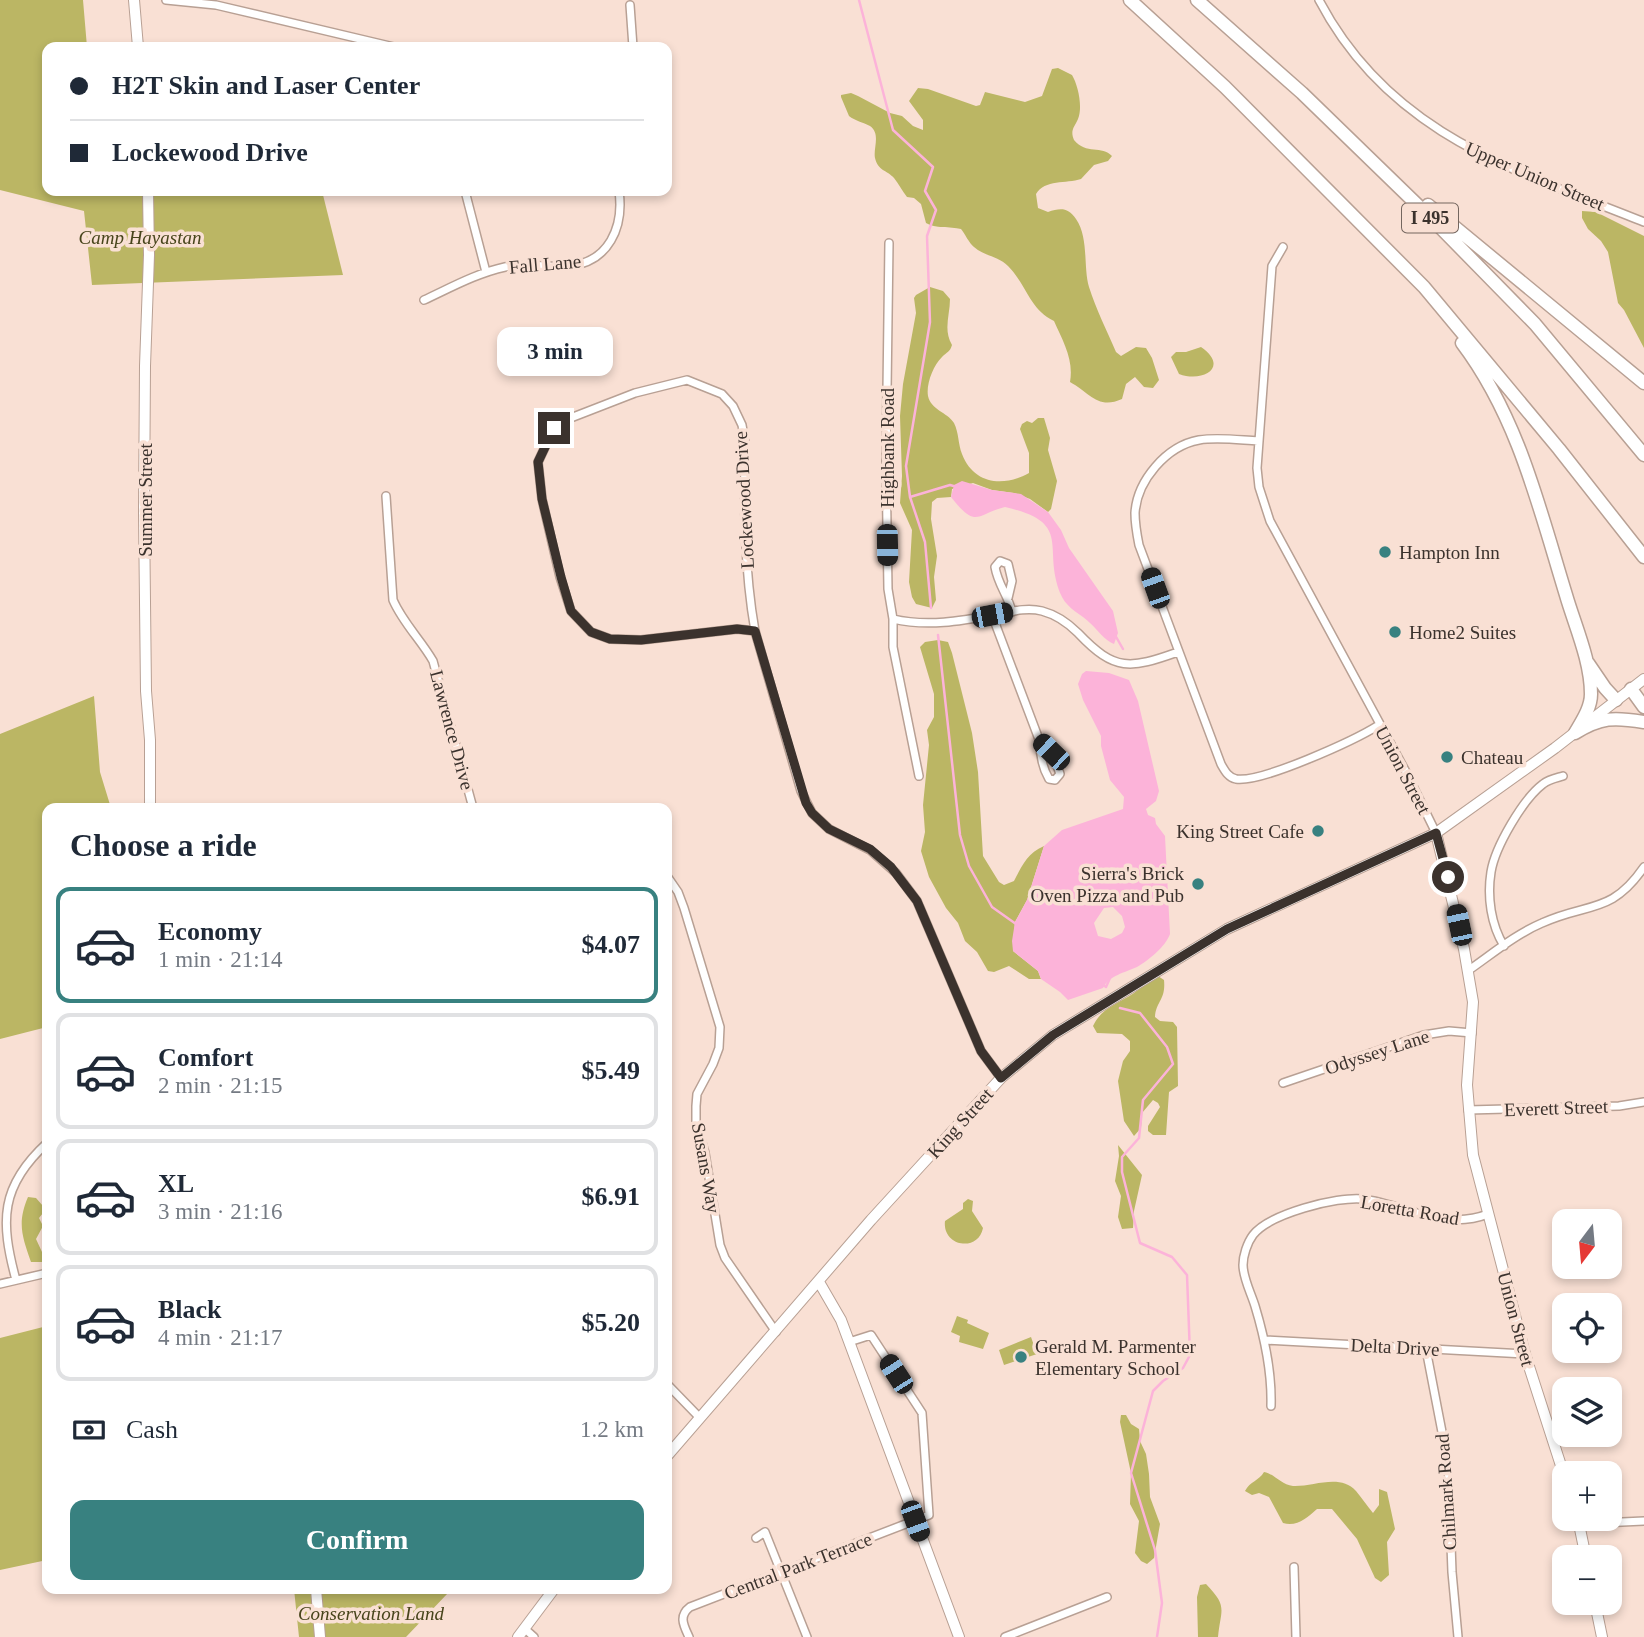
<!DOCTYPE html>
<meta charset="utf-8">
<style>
body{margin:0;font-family:Georgia,serif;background:#f6f6f7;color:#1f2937;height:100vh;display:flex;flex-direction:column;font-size:26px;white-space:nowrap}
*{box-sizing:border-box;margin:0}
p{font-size:23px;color:#747a83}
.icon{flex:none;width:38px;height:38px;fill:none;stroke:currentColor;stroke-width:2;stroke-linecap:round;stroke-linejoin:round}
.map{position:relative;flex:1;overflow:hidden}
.panel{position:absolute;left:42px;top:803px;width:630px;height:791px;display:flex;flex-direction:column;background:#fff;border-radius:14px;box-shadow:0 4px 10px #0003}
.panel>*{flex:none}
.top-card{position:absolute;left:42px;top:42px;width:630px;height:154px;border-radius:14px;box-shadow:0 4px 10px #0003;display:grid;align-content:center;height:154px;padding:0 28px;background:#fff}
.needle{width:46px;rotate:196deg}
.controls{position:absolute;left:1552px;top:1209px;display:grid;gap:14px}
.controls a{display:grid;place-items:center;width:70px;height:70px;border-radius:14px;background:#fff;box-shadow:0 4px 10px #0003;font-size:35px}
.end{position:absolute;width:32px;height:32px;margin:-16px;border:9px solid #3b322d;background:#fff;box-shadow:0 0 0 4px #fff}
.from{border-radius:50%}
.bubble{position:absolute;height:49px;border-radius:14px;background:#fff;box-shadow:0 4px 10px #0003;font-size:23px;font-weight:800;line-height:49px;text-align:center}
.car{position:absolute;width:21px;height:42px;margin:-21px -10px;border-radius:9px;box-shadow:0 0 5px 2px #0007;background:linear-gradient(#222 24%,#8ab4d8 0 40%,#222 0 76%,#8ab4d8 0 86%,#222 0)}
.top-card b{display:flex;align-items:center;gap:24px;height:66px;font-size:26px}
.top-card b+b{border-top:2px solid #e0e1e3}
.top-card i{width:18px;height:18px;background:#1f2937}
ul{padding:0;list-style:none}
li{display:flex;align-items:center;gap:21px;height:116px;margin:0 14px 10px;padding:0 14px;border:4px solid #e0e1e3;border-radius:14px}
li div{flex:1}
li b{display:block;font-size:26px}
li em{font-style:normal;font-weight:800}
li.current{border-color:#388180}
li>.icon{width:63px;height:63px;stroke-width:1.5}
h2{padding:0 28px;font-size:32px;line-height:84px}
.pay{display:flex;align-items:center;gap:18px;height:77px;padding:0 28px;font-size:26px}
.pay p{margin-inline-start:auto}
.primary-button{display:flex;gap:14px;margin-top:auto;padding:14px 28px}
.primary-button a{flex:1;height:80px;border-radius:14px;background:#388180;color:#fff;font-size:28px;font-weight:800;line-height:80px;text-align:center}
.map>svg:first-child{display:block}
</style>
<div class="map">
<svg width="1644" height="1637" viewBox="0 0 1644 1637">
<rect width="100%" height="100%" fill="#f9e0d4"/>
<!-- green -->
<path fill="#bbb664" d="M0 0H83L87 47H47V191H322L343 275 92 285 84 211 0 190Z
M1058 68 1072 75C1078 85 1083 107 1078 119 1074 128 1070 130 1074 140 1086 155 1102 145 1112 156L1108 161 1094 165 1081 179C1066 184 1045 179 1036 194L1038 208 1048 212C1060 208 1068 207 1076 219 1089 238 1083 266 1089 287 1096 309 1107 331 1116 352L1121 356 1136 347 1146 348 1152 358 1159 380 1153 388 1144 387 1135 377 1126 384 1122 399C1098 410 1090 393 1070 382 1074 360 1063 341 1054 321 1030 310 1026 284 1008 266 998 256 984 256 974 247 969 243 965 234 961 229 950 226 935 229 926 223L921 204 914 198 907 197C902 191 899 184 894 178 887 170 878 171 875 158 873 148 881 134 870 126 863 122 855 121 849 116L841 97V95L851 93 858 96 890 113 902 116 913 126 923 130V120L909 101 918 88 928 89 976 106 980 105 985 92 1025 102 1042 96 1052 69Z
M1582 211 1596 212 1644 236V348L1624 310 1618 303 1608 252 1601 241 1588 229 1582 218Z
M930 287 943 291 950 299C950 315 943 330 952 345 950 352 947 352 942 357 933 366 926 384 928 396 931 410 947 412 954 423 959 433 958 444 962 454 974 485 1004 487 1029 473V453L1020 429 1022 424 1027 421 1032 423 1038 418H1044L1050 438 1048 450 1057 481 1051 509 1048 512 1030 499 1014 493 992 490 973 483 952 489 951 497 937 498 932 502 931 519 937 556 934 577 936 600 932 608 916 604 912 597 909 582 912 530 900 503 902 476 900 416 903 384 916 313 914 298 916 295Z
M1201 347C1230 367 1203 383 1179 374L1171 357 1176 352H1186Z
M938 640 948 642 952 653 972 733 978 772 983 856 999 882 1004 885 1014 881C1022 866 1027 853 1044 846L1027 900 1015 922 1013 951 1038 971 1041 979H1029L1009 966 994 972 988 971 977 952 965 941 958 923 946 908 929 877 921 851 925 832 923 805 929 745 927 730 934 717V694L920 647 925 642Z
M94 696 100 772 111 808H47V1027L0 1039V734Z
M1158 976 1164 980C1166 1000 1156 1001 1155 1017L1160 1021 1173 1022 1177 1027 1178 1086 1169 1092 1166 1135H1153L1148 1131V1126L1160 1107 1158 1103 1153 1100 1142 1113 1141 1128 1134 1136 1124 1121 1118 1081 1123 1061 1130 1051V1041L1122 1034 1097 1033 1093 1026C1102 1007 1118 1004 1134 993 1142 987 1148 979 1158 976Z
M1118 1145 1142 1175 1134 1211 1133 1228 1122 1229 1118 1217 1121 1196 1115 1181 1119 1156Z
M28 1197 36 1198 43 1206V1213L39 1218 43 1226 36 1239 42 1252V1262H31C22 1236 17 1223 28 1197Z
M968 1199 973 1201 972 1211 983 1228C978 1253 942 1246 945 1221L963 1209V1203Z
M957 1316 968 1320 967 1323 989 1333 983 1349 959 1342 960 1336 951 1332Z
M47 1326V1560L0 1570V1338Z
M1031 1337 1037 1354 1004 1365 999 1350Z
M1121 1415H1126L1131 1424 1139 1429 1140 1441 1146 1454 1149 1474 1150 1497 1160 1524 1154 1558 1147 1564 1141 1561 1135 1553 1139 1521 1130 1504 1131 1473 1120 1422Z
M1264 1472C1275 1474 1281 1485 1293 1486 1313 1487 1340 1473 1356 1491 1362 1498 1367 1506 1373 1513L1379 1505V1489L1387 1492 1395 1529 1387 1542 1389 1575 1381 1582 1375 1578 1357 1539 1332 1509H1317C1307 1518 1297 1527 1283 1523L1269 1497 1259 1493 1252 1495 1245 1491C1250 1481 1259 1481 1264 1472Z
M1206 1584C1228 1607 1221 1608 1218 1637H1198L1197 1597 1200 1585Z
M294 1589H447L448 1593 406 1637H299Z"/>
<!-- water -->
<path fill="#fcb3d9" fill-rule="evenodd" d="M962 481 992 490 1021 494 1048 512 1061 530 1069 548 1113 611 1118 633 1114 644C1104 640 1098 630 1090 623 1081 614 1068 609 1062 597 1040 549 1076 523 1005 507 976 514 977 530 951 497L954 485Z
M1086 671 1109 673 1129 680 1138 701 1159 791 1156 801 1146 809 1148 815 1155 818 1156 824 1165 836 1170 934C1166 946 1148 961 1137 967 1124 973 1110 975 1103 988L1068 1000 1060 992 1041 979 1038 971 1013 951 1012 941 1015 922 1027 900 1044 846 1062 830 1123 809 1124 797 1110 780 1101 746V736L1083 700 1078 684 1082 674ZM1113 907 1122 916 1125 927 1122 933 1111 939 1098 936 1094 923 1104 908Z"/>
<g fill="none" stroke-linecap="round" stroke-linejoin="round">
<!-- stream -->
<path stroke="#fcb3d9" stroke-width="2.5" d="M859 0 893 130 933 167 925 191 936 210 927 236 930 322 906 466 910 497 925 542 931 608
M910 497 950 485 957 487
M938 635 960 835 969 866 992 907 1016 924
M1115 635 1123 649
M1102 984 1106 987 1110 978
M1120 1008 1140 1013 1167 1047 1173 1064 1143 1100 1139 1138 1122 1157V1172L1140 1243 1172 1257 1187 1275 1190 1355 1183 1368 1163 1381 1153 1391 1131 1473 1155 1550 1162 1603 1157 1637"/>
<!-- street casing -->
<g stroke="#b8a094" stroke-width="10">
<path id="street" d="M166 0 216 5 394 47
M1319 0C1389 134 1514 170 1644 222
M630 5 633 47
M465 191 486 272
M889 243 886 464 888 589 893 619V647L919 776
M1283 247 1272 266 1257 468 1259 487 1270 521 1406 772 1436 833
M424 300C450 288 477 273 505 267 527 262 547 268 569 266 609 262 624 227 619 191
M1258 441C1239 440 1218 437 1199 440 1166 446 1137 481 1135 513 1135 524 1137 535 1139 545L1221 764C1225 771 1228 777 1236 779 1262 783 1355 740 1379 725
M386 496 393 600C403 623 421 640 433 661L473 808
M1008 598 1012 581 1008 564 1000 561 995 567C998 585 1008 595 1012 612
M992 615 1040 742 1053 754 1060 774 1055 780 1049 779C1042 767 1040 756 1040 742
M893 619C927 627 961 621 994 615 1010 612 1026 607 1042 611 1057 615 1068 623 1078 633 1115 672 1130 669 1178 652
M755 631 737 629 641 640 610 639 591 632 571 611 560 577 542 499 538 462 554 428 568 419 635 393 687 380 722 394 733 406 742 425 745 442C744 505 744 569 755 631L801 791 812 813 829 829 870 850 896 873 917 901 981 1051 1001 1078
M667 876 678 892 684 908 720 1027 719 1048 713 1064 697 1094 696 1106V1123L705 1153 720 1245 725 1258 776 1332
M1504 946C1491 925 1487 897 1491 872 1495 847 1523 799 1543 784 1549 779 1556 778 1563 776
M1469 970C1492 954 1516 934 1542 923 1588 902 1611 915 1644 867
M1283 1083 1424 1035 1449 1031 1472 1033
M1468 1110 1619 1106 1644 1102
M16 1280C0 1221 0 1186 47 1143
M0 1284 47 1273
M1265 1340 1525 1354
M1426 1349 1448 1463 1452 1572 1458 1637
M667 1384 700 1418
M1271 1406C1272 1372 1265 1339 1255 1306 1251 1293 1243 1278 1243 1265 1243 1256 1247 1243 1253 1235 1269 1214 1337 1196 1363 1199 1406 1205 1444 1231 1488 1214
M1579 1524 1644 1521
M756 1538 765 1532 807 1637
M1294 1567 1296 1637
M524 1628 534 1637
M689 1637C684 1626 678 1616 690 1607L929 1515 922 1413 871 1335 849 1342
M1005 1637 1107 1597"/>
</g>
<!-- secondary casing -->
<g stroke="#b8a094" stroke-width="12">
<path id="secondary" d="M134 0 138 47
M148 191 149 255 145 366 144 513 146 691 150 740V808
M1436 833 1464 949 1473 1002 1467 1085 1473 1155 1525 1354 1564 1475
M819 1282 841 1320 959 1637
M667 1456 871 1220 1001 1078 1053 1035 1227 929 1436 833 1555 748 1644 679
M1578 1519 1586 1558
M316 1589 320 1637
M1595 1603 1602 1637
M518 1637 554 1589"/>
</g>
<!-- highway casing -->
<g stroke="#b8a094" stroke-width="15">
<path id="highway" d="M1130 0 1225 87 1424 287 1559 449 1644 557
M1197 0 1302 93 1436 223 1535 324 1644 455
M1428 205 1644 383
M1462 343C1518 417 1539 507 1566 595 1575 626 1591 661 1591 694 1591 708 1582 721 1575 733
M1588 663 1605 688 1616 700
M1631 689 1644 707
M1575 733C1601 717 1614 717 1644 722"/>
</g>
<!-- street -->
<use href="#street" stroke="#fff" stroke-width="7"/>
<!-- secondary -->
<use href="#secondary" stroke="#fff" stroke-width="10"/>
<!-- highway -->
<use href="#highway" stroke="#fff" stroke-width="12"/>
</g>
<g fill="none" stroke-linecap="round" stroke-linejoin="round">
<!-- route -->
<path stroke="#3b322d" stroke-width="9" d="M554 428 538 462 542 499 561 577 571 611 591 632 610 639 641 640 737 629 755 631 806 803 812 813 829 829 870 849 891 867 917 901 981 1051 1001 1078 1053 1035 1227 929 1436 833 1448 877"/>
</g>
<!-- markers -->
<g fill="#388180" stroke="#f9e0d4" stroke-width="2.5">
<circle cx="1385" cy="552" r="7"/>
<circle cx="1395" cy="632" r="7"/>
<circle cx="1447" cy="757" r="7"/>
<circle cx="1318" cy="831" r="7"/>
<circle cx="1198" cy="884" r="7"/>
<circle cx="1021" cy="1357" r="7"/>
</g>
<g text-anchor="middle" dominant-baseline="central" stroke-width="7" stroke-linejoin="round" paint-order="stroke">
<!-- shield labels -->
<rect fill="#f9e0d4" stroke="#74665f" stroke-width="2" x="1402" y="203.5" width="56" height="29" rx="5"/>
<g font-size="18" font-weight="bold" fill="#3b322d">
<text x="1430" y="218">I 495</text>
</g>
<!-- street labels -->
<g font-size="19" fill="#3b322d" stroke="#f9e0d4">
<text transform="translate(1535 176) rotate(23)">Upper Union Street</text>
<text transform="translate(545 264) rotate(-5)">Fall Lane</text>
<text transform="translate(887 448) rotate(-90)">Highbank Road</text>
<text transform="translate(145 500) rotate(-90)">Summer Street</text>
<text transform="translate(744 500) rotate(-93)">Lockewood Drive</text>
<text transform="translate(452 730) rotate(75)">Lawrence Drive</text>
<text transform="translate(1403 770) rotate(62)">Union Street</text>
<text transform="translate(1377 1052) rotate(-18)">Odyssey Lane</text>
<text transform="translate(1556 1108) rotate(-2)">Everett Street</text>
<text transform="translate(960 1123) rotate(-48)">King Street</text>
<text transform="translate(706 1168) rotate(80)">Susans Way</text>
<text transform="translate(1410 1210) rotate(10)">Loretta Road</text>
<text transform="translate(1516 1319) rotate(75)">Union Street</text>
<text transform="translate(1395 1347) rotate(3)">Delta Drive</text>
<text transform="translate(1446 1492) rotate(-94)">Chilmark Road</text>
<text transform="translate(798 1566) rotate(-21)">Central Park Terrace</text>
</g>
<!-- park labels -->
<g font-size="19" font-style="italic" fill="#47441b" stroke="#f9e0d4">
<text x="140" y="237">Camp Hayastan</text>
<text x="371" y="1613">Conservation Land</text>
</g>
<!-- poi labels -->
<g font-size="19" fill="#3b322d" stroke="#f9e0d4" text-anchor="start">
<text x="1399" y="552">Hampton Inn</text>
<text x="1409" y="632">Home2 Suites</text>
<text x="1461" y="757">Chateau</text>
<text x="1304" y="831" text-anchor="end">King Street Cafe</text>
<text x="1184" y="873" text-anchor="end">Sierra's Brick<tspan x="1184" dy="22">Oven Pizza and Pub</tspan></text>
<text x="1035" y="1346">Gerald M. Parmenter<tspan x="1035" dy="22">Elementary School</tspan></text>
</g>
</g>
</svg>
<div class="controls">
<a><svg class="needle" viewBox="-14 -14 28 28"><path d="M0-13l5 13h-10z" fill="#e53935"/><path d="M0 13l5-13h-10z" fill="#747a83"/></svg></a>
<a><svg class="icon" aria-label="locate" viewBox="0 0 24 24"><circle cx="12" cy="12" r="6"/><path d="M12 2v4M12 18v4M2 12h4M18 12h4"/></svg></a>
<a><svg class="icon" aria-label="layers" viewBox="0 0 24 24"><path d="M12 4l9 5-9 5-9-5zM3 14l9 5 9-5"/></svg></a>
<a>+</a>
<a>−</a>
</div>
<i class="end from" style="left:1448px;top:877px"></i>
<i class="end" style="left:554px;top:428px"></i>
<div class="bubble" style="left:497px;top:327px;width:116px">3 min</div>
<i class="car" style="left:887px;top:545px;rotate:179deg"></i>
<i class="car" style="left:1155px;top:588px;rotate:340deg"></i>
<i class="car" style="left:992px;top:615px;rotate:79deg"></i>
<i class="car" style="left:1051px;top:752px;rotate:314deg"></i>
<i class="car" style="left:1459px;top:925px;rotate:348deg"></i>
<i class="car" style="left:896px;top:1374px;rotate:327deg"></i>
<i class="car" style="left:915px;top:1521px;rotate:160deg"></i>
<div class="top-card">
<b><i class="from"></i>H2T Skin and Laser Center</b>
<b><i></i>Lockewood Drive</b>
</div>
<section class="panel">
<h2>Choose a ride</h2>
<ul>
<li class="current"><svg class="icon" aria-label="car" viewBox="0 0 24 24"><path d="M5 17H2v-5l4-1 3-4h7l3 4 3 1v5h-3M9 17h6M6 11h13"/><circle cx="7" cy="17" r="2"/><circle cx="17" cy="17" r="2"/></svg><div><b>Economy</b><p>1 min · 21:14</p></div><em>$4.07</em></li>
<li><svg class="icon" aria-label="car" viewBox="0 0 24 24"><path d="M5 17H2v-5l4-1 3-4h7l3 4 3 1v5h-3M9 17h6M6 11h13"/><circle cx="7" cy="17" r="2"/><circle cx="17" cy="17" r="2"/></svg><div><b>Comfort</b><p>2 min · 21:15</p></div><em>$5.49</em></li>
<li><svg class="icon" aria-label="car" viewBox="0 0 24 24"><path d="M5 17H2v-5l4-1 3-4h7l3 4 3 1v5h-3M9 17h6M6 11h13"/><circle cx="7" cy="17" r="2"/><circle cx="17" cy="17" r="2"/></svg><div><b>XL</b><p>3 min · 21:16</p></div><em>$6.91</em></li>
<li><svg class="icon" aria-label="car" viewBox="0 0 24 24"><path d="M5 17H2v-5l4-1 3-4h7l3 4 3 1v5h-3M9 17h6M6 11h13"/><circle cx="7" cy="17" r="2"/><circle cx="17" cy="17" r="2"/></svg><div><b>Black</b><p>4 min · 21:17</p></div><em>$5.20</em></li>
</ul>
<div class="pay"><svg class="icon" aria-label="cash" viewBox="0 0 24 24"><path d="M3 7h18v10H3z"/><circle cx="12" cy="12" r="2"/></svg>Cash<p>1.2 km</p></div>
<div class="primary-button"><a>Confirm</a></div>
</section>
</div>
